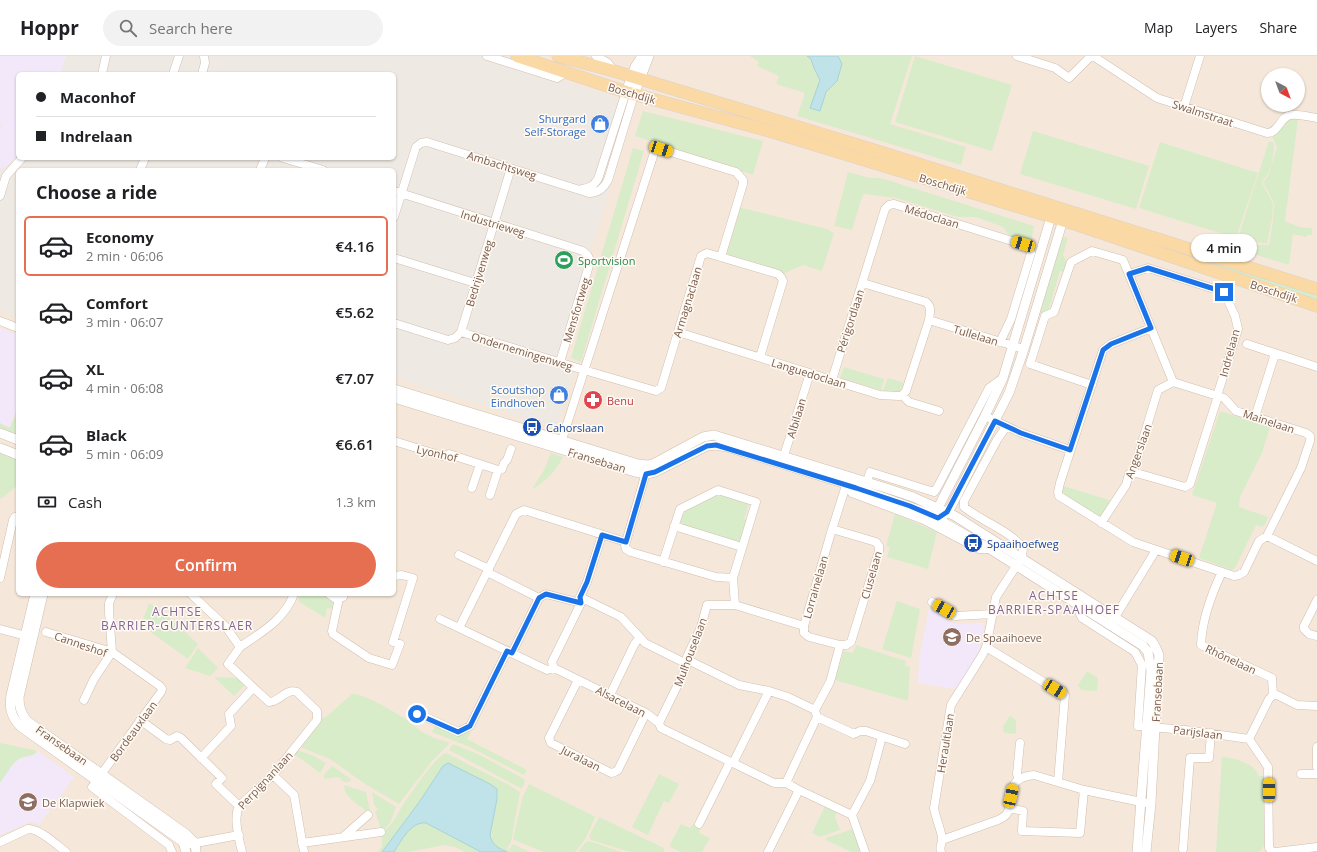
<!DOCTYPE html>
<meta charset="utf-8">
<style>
body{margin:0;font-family:"Open Sans",sans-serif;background:#f2f2f2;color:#202124;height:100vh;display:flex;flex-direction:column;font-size:15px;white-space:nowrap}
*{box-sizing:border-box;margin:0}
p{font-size:13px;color:#757577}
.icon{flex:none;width:22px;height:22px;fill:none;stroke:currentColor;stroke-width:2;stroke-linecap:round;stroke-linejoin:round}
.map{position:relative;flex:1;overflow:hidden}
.drawer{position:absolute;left:16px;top:112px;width:380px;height:428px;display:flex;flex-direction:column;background:#fff;border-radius:6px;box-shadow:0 1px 3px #0004}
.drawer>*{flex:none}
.hud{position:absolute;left:16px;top:16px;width:380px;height:88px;border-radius:6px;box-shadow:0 1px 3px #0004;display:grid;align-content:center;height:88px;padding:0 20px;background:#fff}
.needle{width:26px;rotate:139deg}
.fabs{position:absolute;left:1261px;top:12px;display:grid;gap:8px}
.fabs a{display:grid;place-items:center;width:44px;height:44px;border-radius:50%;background:#fff;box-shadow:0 1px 3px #0004;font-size:20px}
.end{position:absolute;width:18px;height:18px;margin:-9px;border:5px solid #1a73e8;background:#fff;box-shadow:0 0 0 2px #fff}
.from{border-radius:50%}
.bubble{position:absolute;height:28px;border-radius:14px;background:#fff;box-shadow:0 1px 3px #0004;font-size:13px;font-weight:600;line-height:28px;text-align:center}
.car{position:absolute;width:12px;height:24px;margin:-12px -6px;border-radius:5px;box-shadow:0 0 3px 1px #0007;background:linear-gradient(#f5c518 24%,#345 0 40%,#f5c518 0 76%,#345 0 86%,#f5c518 0)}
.hud b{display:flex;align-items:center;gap:14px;height:38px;font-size:15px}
.hud b+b{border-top:1px solid #e0e0e0}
.hud i{width:10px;height:10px;background:#202124}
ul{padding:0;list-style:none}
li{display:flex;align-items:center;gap:12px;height:60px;margin:0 8px 6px;padding:0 12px;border:2px solid transparent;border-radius:6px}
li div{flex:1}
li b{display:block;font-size:15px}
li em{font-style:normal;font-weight:600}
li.selected{border-color:#e76f51}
li>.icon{width:36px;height:36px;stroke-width:1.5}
h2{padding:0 20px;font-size:18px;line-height:48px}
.pay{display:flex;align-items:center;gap:10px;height:44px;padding:0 20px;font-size:15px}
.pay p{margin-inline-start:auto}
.cta{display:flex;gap:8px;margin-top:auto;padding:8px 20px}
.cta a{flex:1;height:46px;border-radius:24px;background:#e76f51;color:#fff;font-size:16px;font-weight:600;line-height:46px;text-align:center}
header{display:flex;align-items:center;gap:24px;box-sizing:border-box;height:56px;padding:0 20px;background:#fff;border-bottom:1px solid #e0e0e0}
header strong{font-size:19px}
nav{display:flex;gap:22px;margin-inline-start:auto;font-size:14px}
.search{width:280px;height:36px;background:#f2f2f2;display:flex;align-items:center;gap:10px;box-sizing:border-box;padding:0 14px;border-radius:22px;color:#757577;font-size:15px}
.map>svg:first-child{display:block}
</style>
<header>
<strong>Hoppr</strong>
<div class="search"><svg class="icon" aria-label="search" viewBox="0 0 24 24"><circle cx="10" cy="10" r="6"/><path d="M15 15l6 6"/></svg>Search here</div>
<nav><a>Map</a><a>Layers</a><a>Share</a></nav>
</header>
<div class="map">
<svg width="1317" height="796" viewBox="0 0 1317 796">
<rect width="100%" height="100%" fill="#fdf6ec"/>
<!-- residential -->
<path fill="#f5e8da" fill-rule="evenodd" d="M0 0H1317V796H0ZM18 18H394V102H18ZM1268 19H1298V49H1268ZM18 114H394V538H18Z"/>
<!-- industrial -->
<path fill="#efe9e4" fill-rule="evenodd" d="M0 0H485L636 48 557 303 577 310 556 372 394 322V114H18V263L0 254ZM18 18H394V102H18Z"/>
<!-- education -->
<path fill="#f3e8fa" d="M0 0H66L60 18H18V97L6 111 2 112 0 111V74L2 69 0 68Z
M0 272 18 279V350L9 372 0 369Z
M929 552 954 568 984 567 979 595 956 633 918 627 919 604Z
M39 696 74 721 39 769 37 767 30 766 0 779V726L16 704Z"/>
<!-- green -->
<path fill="#d8ecc9" d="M750 0H912L890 68 966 91 961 109 797 60 805 37 776 28 779 20 757 10 759 6Z
M915 0 1012 29 992 95 895 66Z
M643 55 763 85 753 119 635 80Z
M1290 62 1298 63 1285 165 1299 171 1312 172V177L1311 179H1307L1306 181 1293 178 1289 209 1234 192 1246 186 1259 189H1269L1273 165 1274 147 1263 126 1268 120 1277 92 1272 80 1277 77 1287 63Z
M1033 75 1149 110 1136 153 1020 118Z
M1269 85 1273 86C1276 92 1271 113 1267 119 1265 122 1263 123 1262 127L1273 148 1272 164 1267 188 1246 184 1236 188Z
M1160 86 1258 117 1236 182 1139 152Z
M633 92 644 95 581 306 571 302Z
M848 116 870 122H881L1034 170 1031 187 1011 182 1003 171 976 161H958L896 142 864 138 861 144 852 174 834 170Z
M738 151 827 173 834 177 822 215 803 209 785 217 780 216 728 200 725 194 729 190 738 161H735Z
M1082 164 1317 237V245Z
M1061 180 1068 182 1063 199 1067 206 1064 216 1060 215 1048 256 1037 258Z
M844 311 884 323 881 334 840 322Z
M888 322 902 326 903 328 900 336H884L883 334Z
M18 353V382L0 375V367L10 372Z
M1220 355 1270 371 1262 397 1240 441 1239 451 1268 461 1265 469 1261 471 1256 469 1235 512 1232 514 1199 502 1217 447 1192 439Z
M0 394 18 400V429L1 443 0 441Z
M551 397 563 401C556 416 546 424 533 433H532L544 414Z
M1064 430 1112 445 1103 460 1100 462 1064 439 1062 435Z
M716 437 749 447 744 463 747 464 740 487 678 468C683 450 701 445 716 437Z
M895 458 937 476 928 513 887 501 890 491 886 490Z
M301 538H325L336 545 333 553 327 552 325 562 298 545Z
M897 545 920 553 911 602 882 593Z
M149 547 169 561 198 588 188 603 141 569Z
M856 589 906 605 905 610 910 611 908 645 835 624 844 595 853 597Z
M198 592 218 612 210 620 185 612Z
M1087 615 1098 622 1097 635 1081 634 1078 629Z
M214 621 238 622 245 629 234 640Z
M352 638C363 636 400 659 410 666 416 671 421 676 428 679 434 683 442 684 448 686L449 688 432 705 399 748 368 730 330 703 300 691 321 662 326 661Z
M1011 660 1016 664V678L1005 677 1003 675V670L1009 661Z
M435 670 459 679 471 675 467 683 527 714 524 719 470 691 432 676Z
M0 687 34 694 36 695V697C31 701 26 700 21 702 12 706 6 719 0 727Z
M453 688 480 699 524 723 525 726 522 733 449 694Z
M297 694 312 699 326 707 320 717 294 698Z
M446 697 509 729 520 736 511 786 507 793 509 794 513 788 530 796C523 796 515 796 508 796 481 793 494 761 497 743L498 738 496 732 448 707 443 710 420 745 382 796H378L382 790V776C393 770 396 760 403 749 409 740 436 699 446 697Z
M1222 701C1235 702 1254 707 1259 720H1264V790L1259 796H1216Z
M332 710 351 723 350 726H344L339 721 325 723 323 720Z
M659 718 679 728 669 747 664 745 648 779 632 771Z
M529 728 594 760 595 761C590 774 585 786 575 796H544L514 784 513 782 523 740Z
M344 729 366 736 370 754 368 756C359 749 344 742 344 729Z
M372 736 396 751 391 765 385 773H381L375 756 378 753 374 749Z
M825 750 837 756 835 760 840 774 820 781 812 777Z
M599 761 662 791 664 792V796H630L591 784 589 780Z
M421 766 426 767 481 796H465L455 791 444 789 408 796H394C401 786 409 769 421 766Z
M681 768 690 772 693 768 701 772 699 777 710 782 702 796H681L670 791 671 788H670Z
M853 773 861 796H851L826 784V782Z
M588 785 592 786 621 796H578L585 787Z"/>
<!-- water -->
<path fill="#bfe3e8" stroke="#a5d3da" d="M807 0H838L842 8 837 25 826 36 820 55 810 52 820 24 814 12 811 3Z
M448 707 490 728 497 733V743L490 779C492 789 498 792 507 796H481L426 767C411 765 401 785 394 796H382L420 745 443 710Z"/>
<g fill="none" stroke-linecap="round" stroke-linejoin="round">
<!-- minor casing -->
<g stroke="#d1beb0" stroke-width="9">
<path id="minor" d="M487 0 557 22 566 17
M596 0 608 7 613 14
M1017 0 1055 12 1069 22 1091 0
M1093 0 1157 42 1267 77C1279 77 1280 60 1291 59 1299 58 1309 61 1317 62
M102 18 106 0
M173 18 179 0
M202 18 205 7 204 0
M1184 51 1200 0
M283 102 323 114
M140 114 145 102
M260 114 265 102
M582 133C590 132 593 130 598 123L626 36
M394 135 583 195C587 198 590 201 590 206L560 306
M0 140 6 120 22 102
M394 161 416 91 421 87 427 86 589 137C599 137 604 132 608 124L634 39
M394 202 475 227
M1129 218 1148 212 1224 236 1235 260 1238 273 1217 340
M862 229 866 228 926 246C932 251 930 256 929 264L906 335 902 339
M929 264 1024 293
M0 265 18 272
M394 267 448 284 455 282 461 276 511 112
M1151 272 1173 326 1224 342 1236 355 1306 377 1310 380V385L1301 412 1267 480 1259 485 1244 516 1239 519 1234 520 1133 486 1059 440 1058 436 1060 427 1103 294 1111 288Z
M461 276 584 314 656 335 661 332 701 200 707 197 778 218 781 221 783 225 760 301
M678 276 880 339 899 340 902 339 909 346 939 355
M1247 288 1317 311
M832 324 885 153 889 149 894 148 1028 190 1031 197 1011 263 1000 286
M1092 329 1030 308 1045 260 1054 256 1071 206 1092 195 1123 204 1151 272
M985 360 1021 377 1070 394
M1255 361 1275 298
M394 385 442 400 449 398 498 414
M560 390 655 94 661 93 736 116 743 124V128L721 201
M782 406 810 317
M647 413 626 486 524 454 516 458 459 572 547 614 554 612 646 657 659 667 661 672 774 727H786L799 734
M1133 416 1185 431 1190 428 1218 340
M867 426 870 416 934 436 937 432 989 332 1003 322
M846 428 852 437 924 464 979 493H990
M472 432 480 408
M490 439 498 414 502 413 504 407 507 404 511 393
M1101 467 1126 429 1129 418 1133 416 1158 334 1173 326
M674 470 742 491
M832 473 876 486 879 490V495L851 586 846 589H840
M1267 480 1317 505
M626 486 625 489 626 493 631 496 716 521 733 522
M459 499 489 513
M663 506 680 453 718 434 756 446 733 522 735 549
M487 516 539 542
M1222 516C1211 539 1202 563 1201 589L1272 622 1273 639
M0 522 13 464 15 461 18 460
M113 538 109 547V556L112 596 160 630 162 633 161 636 92 731 169 789 172 796
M191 538 226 571 240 591 228 608 269 646C280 646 285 632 297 636L317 655V664L273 719 239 750C233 763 239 782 242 796
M329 538 336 543 343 541 344 538
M580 541 621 561 645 587 681 605 692 606 739 629 769 635 788 641 815 654
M339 542 332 575 333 578 369 602 392 609 400 588 393 586 413 522 402 519 394 520
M1317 544 1304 570V573L1309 578 1317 580
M932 546 955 560 993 558
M1084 552 1080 558 1082 562 1135 596 1142 609 1138 670 1185 674 1249 683 1269 643 1273 639H1277L1297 649 1317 650
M440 563 459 572
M1112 566 1156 494
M0 573 30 581
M46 576 112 596 94 623 84 644
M240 591C262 576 284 564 294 538
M986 591 1065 639 1058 726
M512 597 539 542 546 538 581 547
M554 612 552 606 581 547 580 541 587 526 602 479
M578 624 549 682 551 687 611 717 615 716 618 714 646 657
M610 639 634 589 639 582
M415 656 458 676 470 670 507 595
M817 661 854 678 860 675H866L905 688
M140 664 166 683 170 684 177 680 181 682 222 722 216 728 239 750
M659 667 686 612 687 601 701 571 707 549H735L804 570
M1249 683 1268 711 1269 792 1273 796
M1317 691V711
M201 702 231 670 229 658 253 632
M733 707 769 635
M1301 718H1317
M273 719 294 739 304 796
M1019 723 1017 718 1020 687
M786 727 817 661 815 654 830 626 840 589 809 581 804 577V570L830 480 848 423
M1009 752 1023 755 1022 775 1080 777 1084 734
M852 759 870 725 882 681
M699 768 730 706
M343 781 368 759
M942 784 998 764C1000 763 1004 761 1006 759 1019 741 1001 723 1034 719L1084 734 1146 747
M0 786 28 773C39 772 57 789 66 796
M302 787 381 776
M185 789 239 779
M1183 793 1190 702H1209L1211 677
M768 796 799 734 852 759 865 796
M941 796C939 790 942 789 942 784 943 779 935 760 934 752L951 649 983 598 986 591 996 541 1022 501 1023 492C1009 474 981 465 964 451V445L997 384 1006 371
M1276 796 1317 791"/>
</g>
<!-- tertiary casing -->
<g stroke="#d1beb0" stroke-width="10">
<path id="tertiary" d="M626 36 635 11 642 0
M634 39 649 0
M394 333 638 408 648 409 655 407 703 381 714 379 886 432 913 441 955 460 1152 585 1156 592 1159 599 1158 615 1151 747 1146 796
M394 342 635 416 646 418 655 416 707 390 716 389 727 391 846 428 927 457 990 493 1143 590 1148 596 1151 615 1137 796
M0 377 18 384
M0 392 18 399
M938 457V452L941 446 985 360 1003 322 1051 161 1056 156
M943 460 947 456 951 451 1009 337 1024 293 1063 164 1062 158
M35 538 11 639C9 652 11 661 21 671L183 786 186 796
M43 538 19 641C19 651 21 657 27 665L186 778 195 787 196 796"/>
</g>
<!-- primary casing -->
<g stroke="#dad1cd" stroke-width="13">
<path id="primary" d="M517 0 626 36 766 74 1075 168 1317 250
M558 0 614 15 877 95 1317 233"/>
</g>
<!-- minor -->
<use href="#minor" stroke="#fff" stroke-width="8"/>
<!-- tertiary -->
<use href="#tertiary" stroke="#fff" stroke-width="9"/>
<!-- primary -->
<use href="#primary" stroke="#fbd9a5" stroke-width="12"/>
</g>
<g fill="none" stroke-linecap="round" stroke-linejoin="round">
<!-- route -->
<path stroke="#1a73e8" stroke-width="5" d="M417 658 458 676 470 670 507 595 512 597 539 542 546 538 581 547 580 541 587 526 602 479 626 486 646 418 655 416 707 390 716 389 856 432 910 450 938 462 947 456 995 365 1021 377 1070 394 1103 294 1111 288 1151 272 1129 218 1148 212 1224 236"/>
</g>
<!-- icons -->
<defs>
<g id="shop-disc" transform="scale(1)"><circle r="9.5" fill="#3f7fe0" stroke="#fffaf3"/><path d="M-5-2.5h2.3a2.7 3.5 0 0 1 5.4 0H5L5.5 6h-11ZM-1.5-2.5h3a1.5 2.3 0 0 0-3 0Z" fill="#fff"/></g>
<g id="stadium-disc" transform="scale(1)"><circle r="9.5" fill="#2e9e5b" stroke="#fffaf3"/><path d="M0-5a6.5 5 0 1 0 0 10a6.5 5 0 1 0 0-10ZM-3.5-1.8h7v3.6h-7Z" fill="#fff"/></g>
<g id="pharmacy-disc" transform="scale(1)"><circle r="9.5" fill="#e0444e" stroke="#fffaf3"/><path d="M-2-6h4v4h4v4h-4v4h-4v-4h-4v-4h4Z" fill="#fff"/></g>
<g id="bus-disc" transform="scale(1)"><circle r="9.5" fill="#1a4fb4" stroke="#fffaf3"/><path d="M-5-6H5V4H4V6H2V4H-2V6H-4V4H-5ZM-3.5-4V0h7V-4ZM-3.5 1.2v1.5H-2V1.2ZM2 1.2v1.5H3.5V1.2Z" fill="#fff"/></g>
<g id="school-disc" transform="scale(1)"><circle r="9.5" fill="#8d6e63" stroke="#fffaf3"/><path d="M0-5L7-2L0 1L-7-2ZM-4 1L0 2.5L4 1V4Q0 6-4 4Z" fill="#fff"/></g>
</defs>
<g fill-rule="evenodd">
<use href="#shop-disc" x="600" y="68"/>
<use href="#stadium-disc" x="564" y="204"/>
<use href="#shop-disc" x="559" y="339"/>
<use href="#pharmacy-disc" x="593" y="344"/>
<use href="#bus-disc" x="532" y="371"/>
<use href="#bus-disc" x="973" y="487"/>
<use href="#school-disc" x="952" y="581"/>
<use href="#school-disc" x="28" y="746"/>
</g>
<g text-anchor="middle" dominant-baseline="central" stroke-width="3" stroke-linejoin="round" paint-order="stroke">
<!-- street labels -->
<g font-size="11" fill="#7a5c4d" stroke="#fffaf3">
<text transform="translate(632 37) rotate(16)">Boschdijk</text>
<text transform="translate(1203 57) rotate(18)">Swalmstraat</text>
<text transform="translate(502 109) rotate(17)">Ambachtsweg</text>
<text transform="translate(943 128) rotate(17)">Boschdijk</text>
<text transform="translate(932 160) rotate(17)">Médoclaan</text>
<text transform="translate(493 167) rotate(17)">Industrieweg</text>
<text transform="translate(479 217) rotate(-73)">Bedrijvenweg</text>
<text transform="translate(1274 235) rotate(18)">Boschdijk</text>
<text transform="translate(687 246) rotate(-73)">Armagnaclaan</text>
<text transform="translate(576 254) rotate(-73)">Mensfortweg</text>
<text transform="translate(850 265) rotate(-72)">Périgordlaan</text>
<text transform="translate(976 279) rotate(17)">Tullelaan</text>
<text transform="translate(522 295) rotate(17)">Ondernemingenweg</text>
<text transform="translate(1229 297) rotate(-75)">Indrelaan</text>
<text transform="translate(809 317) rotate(17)">Languedoclaan</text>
<text transform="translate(796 362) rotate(-73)">Albilaan</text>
<text transform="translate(1269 365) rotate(18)">Mainelaan</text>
<text transform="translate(1138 395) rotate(-70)">Angerslaan</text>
<text transform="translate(437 397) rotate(13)">Lyonhof</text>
<text transform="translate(597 404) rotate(17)">Fransebaan</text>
<text transform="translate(871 519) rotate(-74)">Cluselaan</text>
<text transform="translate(815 531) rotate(-74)">Lorrainelaan</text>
<text transform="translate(81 588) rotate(19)">Canneshof</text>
<text transform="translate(690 596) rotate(-69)">Mulhouselaan</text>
<text transform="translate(1231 603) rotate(25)">Rhônelaan</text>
<text transform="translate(1157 636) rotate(-87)">Fransebaan</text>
<text transform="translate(621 645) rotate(27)">Alsacelaan</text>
<text transform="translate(133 675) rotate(-54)">Bordeauxlaan</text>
<text transform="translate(1198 676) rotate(7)">Parijslaan</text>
<text transform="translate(945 687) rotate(-81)">Heraultlaan</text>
<text transform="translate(62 689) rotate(35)">Fransebaan</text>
<text transform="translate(581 702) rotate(27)">Juralaan</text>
<text transform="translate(265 724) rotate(-47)">Perpignanlaan</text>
</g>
<!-- shop labels -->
<g font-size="11" fill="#366cbe" stroke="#fffaf3" text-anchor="end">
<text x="586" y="62">Shurgard<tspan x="586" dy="13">Self-Storage</tspan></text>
<text x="545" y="333">Scoutshop<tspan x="545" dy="13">Eindhoven</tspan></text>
</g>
<!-- leisure labels -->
<g font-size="11" fill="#27864d" stroke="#fffaf3" text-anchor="start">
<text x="578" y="204">Sportvision</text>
</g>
<!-- health labels -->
<g font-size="11" fill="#be3a42" stroke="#fffaf3" text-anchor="start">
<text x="607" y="344">Benu</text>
</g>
<!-- transit labels -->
<g font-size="11" fill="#164399" stroke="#fffaf3" text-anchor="start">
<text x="546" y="371">Cahorslaan</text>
<text x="987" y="487">Spaaihoefweg</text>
</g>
<!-- education labels -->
<g font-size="11" fill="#785e54" stroke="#fffaf3" text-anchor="start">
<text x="966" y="581">De Spaaihoeve</text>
<text x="42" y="746">De Klapwiek</text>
</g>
<!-- neighbourhood labels -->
<g font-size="12" letter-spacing="1" fill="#846695" stroke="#fffaf3">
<text x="1054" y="539">ACHTSE<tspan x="1054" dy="14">BARRIER-SPAAIHOEF</tspan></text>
<text x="177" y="555">ACHTSE<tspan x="177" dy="14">BARRIER-GUNTERSLAER</tspan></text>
</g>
</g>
</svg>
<div class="fabs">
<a><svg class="needle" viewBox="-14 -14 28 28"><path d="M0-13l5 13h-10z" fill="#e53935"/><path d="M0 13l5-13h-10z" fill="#757577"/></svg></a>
</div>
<i class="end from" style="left:417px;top:658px"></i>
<i class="end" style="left:1224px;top:236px"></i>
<div class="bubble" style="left:1191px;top:178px;width:66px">4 min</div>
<i class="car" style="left:661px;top:93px;rotate:108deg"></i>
<i class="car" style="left:1023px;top:188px;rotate:287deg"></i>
<i class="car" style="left:1182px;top:502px;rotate:289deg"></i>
<i class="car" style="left:944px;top:553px;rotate:300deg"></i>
<i class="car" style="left:1055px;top:633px;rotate:122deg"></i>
<i class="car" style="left:1269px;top:734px;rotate:0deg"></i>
<i class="car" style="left:1011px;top:740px;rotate:12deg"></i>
<div class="hud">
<b><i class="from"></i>Maconhof</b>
<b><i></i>Indrelaan</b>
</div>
<section class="drawer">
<h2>Choose a ride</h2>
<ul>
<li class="selected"><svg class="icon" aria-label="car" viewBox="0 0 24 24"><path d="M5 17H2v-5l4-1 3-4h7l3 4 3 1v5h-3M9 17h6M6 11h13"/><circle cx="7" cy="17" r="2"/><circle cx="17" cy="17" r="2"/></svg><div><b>Economy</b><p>2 min · 06:06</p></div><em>€4.16</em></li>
<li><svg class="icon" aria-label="car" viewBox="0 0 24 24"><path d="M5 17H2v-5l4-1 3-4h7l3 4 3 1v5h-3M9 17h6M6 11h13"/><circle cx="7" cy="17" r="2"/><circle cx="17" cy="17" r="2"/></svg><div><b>Comfort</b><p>3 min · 06:07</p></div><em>€5.62</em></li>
<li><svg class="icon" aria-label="car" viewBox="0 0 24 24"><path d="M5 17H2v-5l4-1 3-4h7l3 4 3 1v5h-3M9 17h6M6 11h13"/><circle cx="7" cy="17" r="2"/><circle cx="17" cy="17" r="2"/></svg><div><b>XL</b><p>4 min · 06:08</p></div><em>€7.07</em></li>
<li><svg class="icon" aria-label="car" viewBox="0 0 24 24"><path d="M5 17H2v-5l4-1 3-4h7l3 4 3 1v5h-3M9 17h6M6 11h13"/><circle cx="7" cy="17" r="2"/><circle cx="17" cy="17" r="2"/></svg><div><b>Black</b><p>5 min · 06:09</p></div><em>€6.61</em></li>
</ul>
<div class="pay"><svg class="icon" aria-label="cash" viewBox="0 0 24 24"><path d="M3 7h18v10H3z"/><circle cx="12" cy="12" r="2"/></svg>Cash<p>1.3 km</p></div>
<div class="cta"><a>Confirm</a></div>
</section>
</div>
